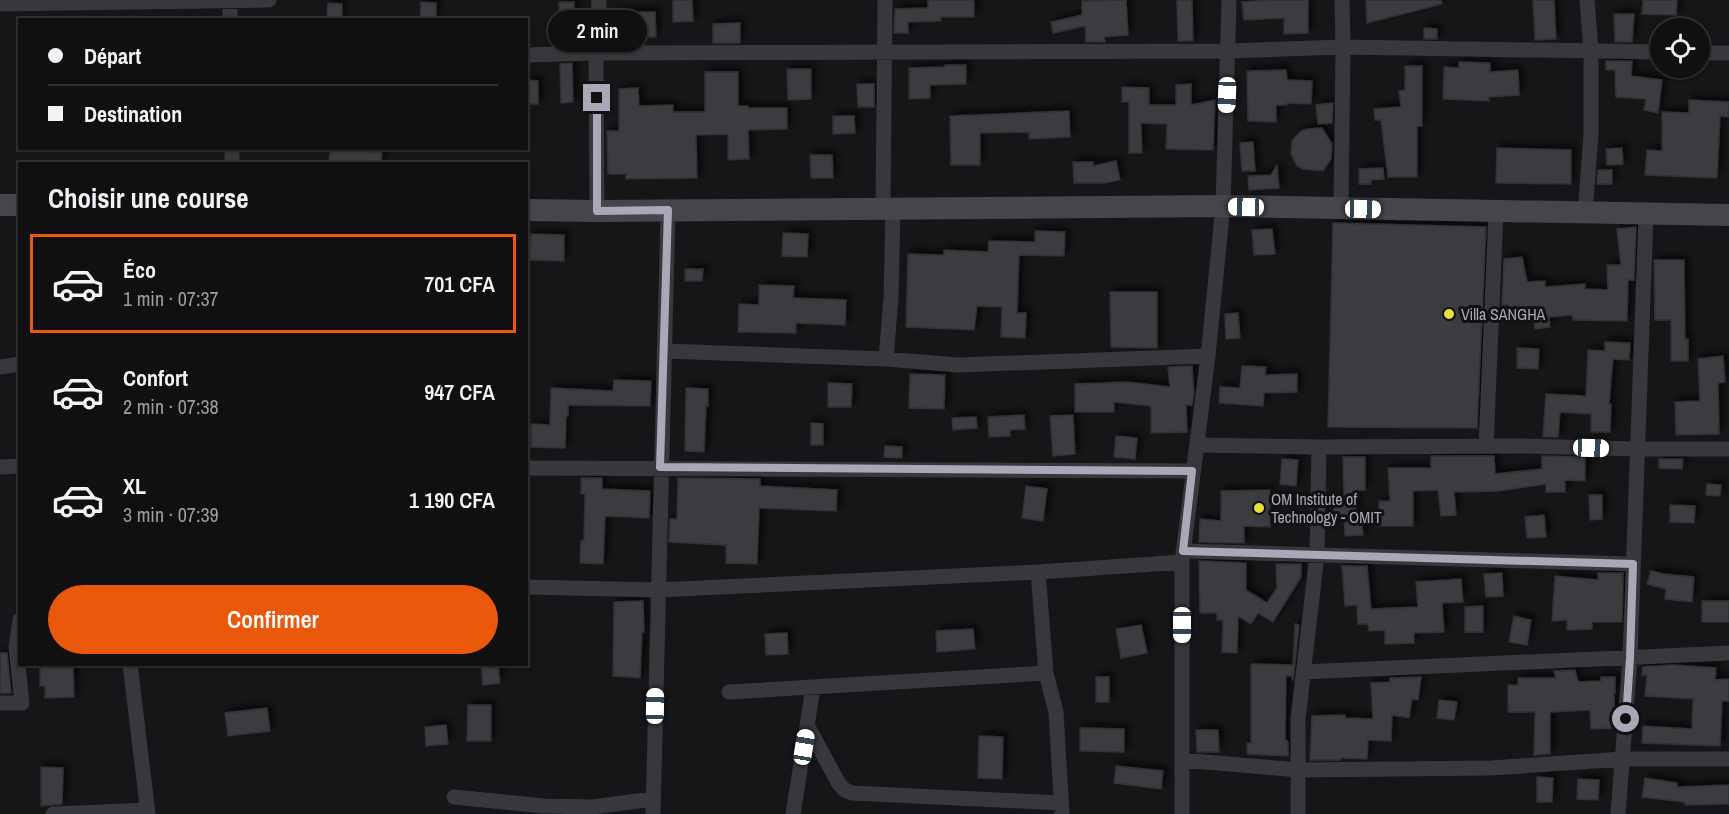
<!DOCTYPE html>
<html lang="fr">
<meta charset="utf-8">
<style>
body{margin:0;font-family:"Archivo Narrow",sans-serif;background:#1e1e1f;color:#f1f3f6;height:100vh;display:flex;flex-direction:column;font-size:22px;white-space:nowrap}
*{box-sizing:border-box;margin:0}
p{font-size:20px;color:#9c9d9f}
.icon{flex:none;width:33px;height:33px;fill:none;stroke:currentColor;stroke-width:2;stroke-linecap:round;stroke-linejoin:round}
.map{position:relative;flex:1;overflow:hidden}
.side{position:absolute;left:18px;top:162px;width:510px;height:504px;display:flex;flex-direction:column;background:#101011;border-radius:0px;box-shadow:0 2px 4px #0004,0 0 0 2px #303031}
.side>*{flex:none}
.guide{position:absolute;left:18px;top:18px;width:510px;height:132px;border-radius:0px;box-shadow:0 2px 4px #0004,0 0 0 2px #303031;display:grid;align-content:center;height:132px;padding:0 30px;background:#101011}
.fabs{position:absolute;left:1650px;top:18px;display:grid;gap:12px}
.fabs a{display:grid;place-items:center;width:60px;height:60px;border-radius:50%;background:#101011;box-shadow:0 2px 4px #0004,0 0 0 2px #303031;font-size:30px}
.end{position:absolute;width:27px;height:27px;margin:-14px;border:8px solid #a8a8b7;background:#111;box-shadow:0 0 0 3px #111}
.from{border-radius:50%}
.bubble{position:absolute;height:42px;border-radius:21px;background:#101011;box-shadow:0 2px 4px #0004,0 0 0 2px #303031;font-size:20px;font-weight:600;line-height:42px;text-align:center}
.car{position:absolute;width:18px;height:36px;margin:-18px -9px;border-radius:8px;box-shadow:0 0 4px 2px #0007;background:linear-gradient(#fff 24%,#345 0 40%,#fff 0 76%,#345 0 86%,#fff 0)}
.guide b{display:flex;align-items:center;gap:21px;height:57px;font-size:22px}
.guide b+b{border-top:2px solid #303031}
.guide i{width:15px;height:15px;background:#f1f3f6}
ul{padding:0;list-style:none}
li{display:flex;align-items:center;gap:18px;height:99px;margin:0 12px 9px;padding:0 18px;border:3px solid transparent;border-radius:0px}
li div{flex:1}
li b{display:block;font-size:22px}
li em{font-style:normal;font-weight:600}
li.selected{border-color:#ea580c}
li>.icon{width:54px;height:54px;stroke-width:1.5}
h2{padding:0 30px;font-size:27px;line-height:72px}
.primary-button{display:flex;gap:12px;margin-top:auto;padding:12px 30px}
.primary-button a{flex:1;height:69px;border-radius:36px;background:#ea580c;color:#fff;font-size:24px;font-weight:600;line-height:69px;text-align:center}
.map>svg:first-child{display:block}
</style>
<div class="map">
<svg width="1729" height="814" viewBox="0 0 1729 814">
<defs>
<filter id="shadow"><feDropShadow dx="4.5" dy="-4.5" stdDeviation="3" flood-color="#0009"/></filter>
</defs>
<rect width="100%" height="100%" fill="#161517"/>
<!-- building -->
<path fill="#3b3b3f" stroke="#313033" stroke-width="1.5" filter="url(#shadow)" d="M673 0H692L693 21 673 22Z
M928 0H974V17H940L941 21 908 22V33H894L895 9 928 8Z
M1126 0 1128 35 1104 37 1105 42H1086L1085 26 1053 33 1051 22 1082 15V1Z
M1177 0H1192L1193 41H1178Z
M1271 0H1308V33L1284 34V18L1244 20 1242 2Z
M1366 0H1441L1442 4 1367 23Z
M1533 0H1554L1556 39 1535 40Z
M1643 0H1677L1676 15 1642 14Z
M421 2 436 3V20H420Z
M559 2H574V31H560Z
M328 3 342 4V20H327Z
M613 12H655L656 37H614Z
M1614 14H1634L1632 42H1615Z
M740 23V43H713V24Z
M1424 28 1437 29V39H1424Z
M1606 61H1632L1631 76 1662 80 1658 113 1644 110 1646 99 1616 97 1615 70H1606Z
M1459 62 1490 63V72L1518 70 1519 95 1489 97V101L1443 99 1444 67 1459 68Z
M572 63 573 102 561 103 560 64Z
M945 65H966V84L930 85V98L909 99V68L945 67Z
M1405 66H1422V126H1417V177H1388L1381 120H1375L1374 109 1401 107 1399 91 1405 90Z
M787 69H811V99L788 100Z
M1286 70 1287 80 1312 81 1311 104 1287 103V105H1276V122L1248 121 1247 71Z
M705 72H738V106H748V108H787V129L748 130 749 159 728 160V134L696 135 697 178 626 179V174H608L607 131H619V89L638 88 639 106 673 105V112H705Z
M526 80 538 81V104H526Z
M857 84H874V107H858Z
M1191 84V105L1215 100 1213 150 1166 149 1167 124 1141 123 1142 153H1129V102H1122V87L1149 88V105H1176V85Z
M1689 100 1729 102 1728 117 1720 116 1717 178 1645 175 1647 150 1662 151V112L1689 113Z
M1333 103 1332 123 1318 124 1316 105Z
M1069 111 1070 137 1029 139V132L980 133V165H951L950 116Z
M833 116H854L855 133 833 134Z
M1322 128 1332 144 1331 159 1323 171 1303 169 1297 166 1291 154 1292 141 1301 131 1308 129Z
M1253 142 1255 171H1242L1240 143Z
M1497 148 1571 150V184L1496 183Z
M1622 148 1623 164 1607 165 1606 149Z
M330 150 382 152 381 164H329Z
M810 155H832L833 178H811Z
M1116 161 1120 180 1104 183H1074L1073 162H1093V166Z
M1277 165 1279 188 1249 190 1248 176 1271 175Z
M1383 168 1384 179 1371 180V184H1359V169Z
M1598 170H1612V184H1597Z
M1333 223 1486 227 1477 428 1328 427Z
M1636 227 1634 280H1628L1627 321 1573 320 1572 315 1549 317 1550 327 1535 329 1533 313 1509 315 1508 305H1502L1504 259 1522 257 1527 282 1545 281V287L1585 284V289L1608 290 1607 265H1621L1617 229Z
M1272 229 1275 254 1254 255 1252 230Z
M1035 231 1065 232 1064 256 1019 255 1017 313H1026L1025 338 1001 337 1002 307 977 306 974 330 906 327 908 254 944 255V250L988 252 989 241 1035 242Z
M783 233 808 234 807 257 782 256Z
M531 234 564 235V261L530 260Z
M1654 260H1684L1685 339H1688V361H1671V320H1655Z
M685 269H703L702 281H685Z
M759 285 794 286 793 298 846 300 845 325 796 323V333L738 332 739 304 759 305Z
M1110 292H1157V348L1111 347Z
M1238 313 1240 338 1226 339 1225 314Z
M1605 342 1630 343 1629 360 1613 359 1609 404H1611L1610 432H1591V414L1560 412 1558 437H1543L1546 394 1586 396 1588 350 1605 351Z
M1517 348 1539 349 1538 369 1517 368Z
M1723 356 1725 382 1718 383 1719 434 1676 435 1675 402 1700 401 1698 359Z
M1192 366 1194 393 1192 405H1186L1187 432 1151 433V406L1114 402V412H1075V384L1127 382 1170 387 1168 367Z
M1242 366 1266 367 1265 375 1297 374V392L1264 393 1263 406 1219 403 1220 387 1240 388Z
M910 374 945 375 944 409 909 408Z
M614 380 651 381 650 406 568 405V416H566L565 448 531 447V424L550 425 551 388 613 391Z
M828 383 852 384 851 407H828Z
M686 388 708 389V406H706L704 452 685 451Z
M1024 415 1025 429 1010 430V436L989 437 988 417Z
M1073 415 1075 454 1053 456 1050 416Z
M976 417 977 428 953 430 952 418Z
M811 423 823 424V445H811Z
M1116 436 1137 438 1135 459 1114 457Z
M885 446 902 447V458L884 457Z
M1431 456H1494L1495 474 1542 469V456L1585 457V481L1565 480V492H1546V484L1499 491 1454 492 1456 515 1441 516 1438 490 1413 491V526H1379V501H1390L1388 468H1431Z
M1343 457H1365V490L1356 491V521H1362L1363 535 1345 536 1344 514H1334V498H1344Z
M1282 459 1298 460 1296 486 1280 484Z
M1659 459H1683L1682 469 1659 468Z
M581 478H602V489L650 491 649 518 605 516 603 564 580 563 581 540H584L585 494H581Z
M678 478 760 479V486L837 490 836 511 759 508 757 564 726 563V545L669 542 670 519H677Z
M1707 484 1721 485 1720 496 1706 495Z
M1026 486 1047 489 1043 521 1022 518Z
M1270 490V527L1244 526V543L1199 542 1200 519 1221 521V491Z
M1589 495H1602V519L1590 520Z
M1670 505 1695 506 1694 523 1670 522Z
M1544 515 1546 537 1527 538 1525 517Z
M1199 561 1246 563V590L1267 603 1277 588 1276 564H1301V577L1273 622 1258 613 1251 624 1238 616 1237 653 1222 652 1223 620H1217V613H1200Z
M1342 566H1367L1371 609 1418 607 1416 582 1461 579 1463 602 1442 603 1444 632 1414 633V643L1385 644V630L1369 631 1368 624H1358L1357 605 1345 606Z
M1651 571 1664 574 1694 577 1692 602 1665 599 1666 589 1647 584Z
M1502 573 1503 596 1486 597 1484 574Z
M1598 573H1623L1622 622H1592V629L1567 630V620L1552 621 1555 576 1598 580Z
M643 601 644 632H642L640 678 613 676 614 602Z
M1702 601H1729V622H1702Z
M1483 606V632H1465V607Z
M1514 616 1531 620 1527 645 1509 642Z
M1295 624 1299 625 1293 681 1292 676H1286L1285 739 1288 742V756L1247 754V743H1251V664L1293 665Z
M1141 625 1147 653 1121 658 1116 629Z
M973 629 975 649 937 652 936 631Z
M787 633 788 654 766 655 765 634Z
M0 653H7L11 693H0Z
M40 664H73L74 697 45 698V686H40Z
M481 664H498L500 683 483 685Z
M1673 665 1716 668 1715 680 1729 679V701H1722L1720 746 1642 743 1643 726 1692 729 1693 699 1645 696 1647 675H1642L1643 667Z
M1575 670 1578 682 1601 681V677H1615V693H1614L1615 728 1591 729 1590 710 1550 712V754L1534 755 1535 712H1508V685H1518V678H1556L1554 671Z
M1096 677H1109V702H1096Z
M1421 677 1418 700 1412 699 1409 718 1392 715 1391 741 1368 740 1367 759 1341 758V760H1310L1312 716 1345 715V718L1373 719 1371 683 1390 682V678Z
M1439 700 1457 702 1454 720 1437 718Z
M468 705H491V741H467Z
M267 708 270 731 228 736 225 713Z
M446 725 448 744 426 746 425 727Z
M1080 728 1124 729V752L1080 751Z
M1196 730H1218L1219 752H1197Z
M979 736 1003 737 1002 779 978 778Z
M1116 766 1163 771 1161 789 1114 783Z
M41 767 63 768 62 804 41 806Z
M1537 777 1553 778 1552 802H1537Z
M1645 778 1677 783V787L1729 785V804L1685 805V802L1642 797Z
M1578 779 1599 780 1598 800 1577 799Z"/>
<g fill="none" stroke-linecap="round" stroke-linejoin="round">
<!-- street -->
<path stroke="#37373c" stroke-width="15" d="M230 0V20
M0 4 269 0
M1700 53H1729
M526 55 596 53 1228 51 1343 47 1660 52
M232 164V148
M1341 208 1343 47 1342 0
M883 209 885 0
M597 211 596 53 599 0
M1585 213 1591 135V51L1587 0
M664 351 886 359 958 365 1208 356
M886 359 891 298 893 209
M0 367 20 364
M1197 445 1319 447 1523 446 1636 449H1729
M1486 446 1496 212
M0 467 20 466
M526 468 1192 471
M1183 551 1633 564
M1038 572 1046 673 1056 712 1062 814
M526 587 658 590 1038 572 1182 562
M130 664 148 814
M1303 672 1729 653
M729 692 1046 673
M0 703H22L16 648 20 620
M807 725 839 784 845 790 852 793 1061 803
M1182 760 1298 770 1491 768 1623 759H1729
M454 797 544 806 592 807 653 799
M53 814 147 810
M653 814 668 210
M793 814 813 688
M1182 814V562L1208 356 1223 206 1229 0
M1298 814V719L1317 555 1319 447
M1618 814 1630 659 1646 214"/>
<!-- secondary -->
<path stroke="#45454c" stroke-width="22" d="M0 205H20
M526 210 597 211 1223 206 1729 215"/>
</g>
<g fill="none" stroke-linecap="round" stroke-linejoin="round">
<!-- route -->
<path stroke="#a8a8b7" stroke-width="8" d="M597 98V211L668 210 660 467 1192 471 1183 551 1633 564 1630 658 1626 719"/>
</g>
<!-- markers -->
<g fill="#eae03b" stroke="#111112" stroke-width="2">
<circle cx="1449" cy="314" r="6"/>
<circle cx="1259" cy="508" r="6"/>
</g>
<g text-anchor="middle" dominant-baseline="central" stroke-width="6" stroke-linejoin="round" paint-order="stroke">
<!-- poi labels -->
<g font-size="16" fill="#a8a8b7" stroke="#111112" text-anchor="start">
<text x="1461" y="314">Villa SANGHA</text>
<text x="1271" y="499">OM Institute of<tspan x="1271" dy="18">Technology - OMIT</tspan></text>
</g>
</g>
</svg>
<div class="fabs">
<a><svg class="icon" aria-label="locate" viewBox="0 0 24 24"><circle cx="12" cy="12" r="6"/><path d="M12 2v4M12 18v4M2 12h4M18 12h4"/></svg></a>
</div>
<i class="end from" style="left:1626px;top:719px"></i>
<i class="end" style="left:597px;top:98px"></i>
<div class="bubble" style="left:548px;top:10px;width:99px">2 min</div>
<i class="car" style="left:1227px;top:95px;rotate:182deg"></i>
<i class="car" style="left:1246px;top:207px;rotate:271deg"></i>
<i class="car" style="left:1363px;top:209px;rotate:91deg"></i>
<i class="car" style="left:1591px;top:448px;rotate:92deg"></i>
<i class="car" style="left:1182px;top:625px;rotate:180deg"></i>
<i class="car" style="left:655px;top:706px;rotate:1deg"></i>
<i class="car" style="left:804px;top:747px;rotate:9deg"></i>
<div class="guide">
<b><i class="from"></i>Départ</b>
<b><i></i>Destination</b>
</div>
<section class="side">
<h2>Choisir une course</h2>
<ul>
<li class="selected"><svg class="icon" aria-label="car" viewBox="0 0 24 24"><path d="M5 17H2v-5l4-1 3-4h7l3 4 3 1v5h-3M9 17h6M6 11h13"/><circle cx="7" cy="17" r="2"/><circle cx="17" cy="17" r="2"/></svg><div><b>Éco</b><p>1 min · 07:37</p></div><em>701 CFA</em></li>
<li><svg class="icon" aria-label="car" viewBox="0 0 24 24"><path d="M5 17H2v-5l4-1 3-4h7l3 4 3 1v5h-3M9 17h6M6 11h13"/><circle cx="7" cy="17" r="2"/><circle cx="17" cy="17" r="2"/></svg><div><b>Confort</b><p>2 min · 07:38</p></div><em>947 CFA</em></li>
<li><svg class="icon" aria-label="car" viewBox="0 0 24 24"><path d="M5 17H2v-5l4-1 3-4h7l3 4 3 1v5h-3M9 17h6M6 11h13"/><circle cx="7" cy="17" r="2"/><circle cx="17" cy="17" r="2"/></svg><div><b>XL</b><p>3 min · 07:39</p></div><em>1 190 CFA</em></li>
</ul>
<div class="primary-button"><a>Confirmer</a></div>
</section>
</div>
